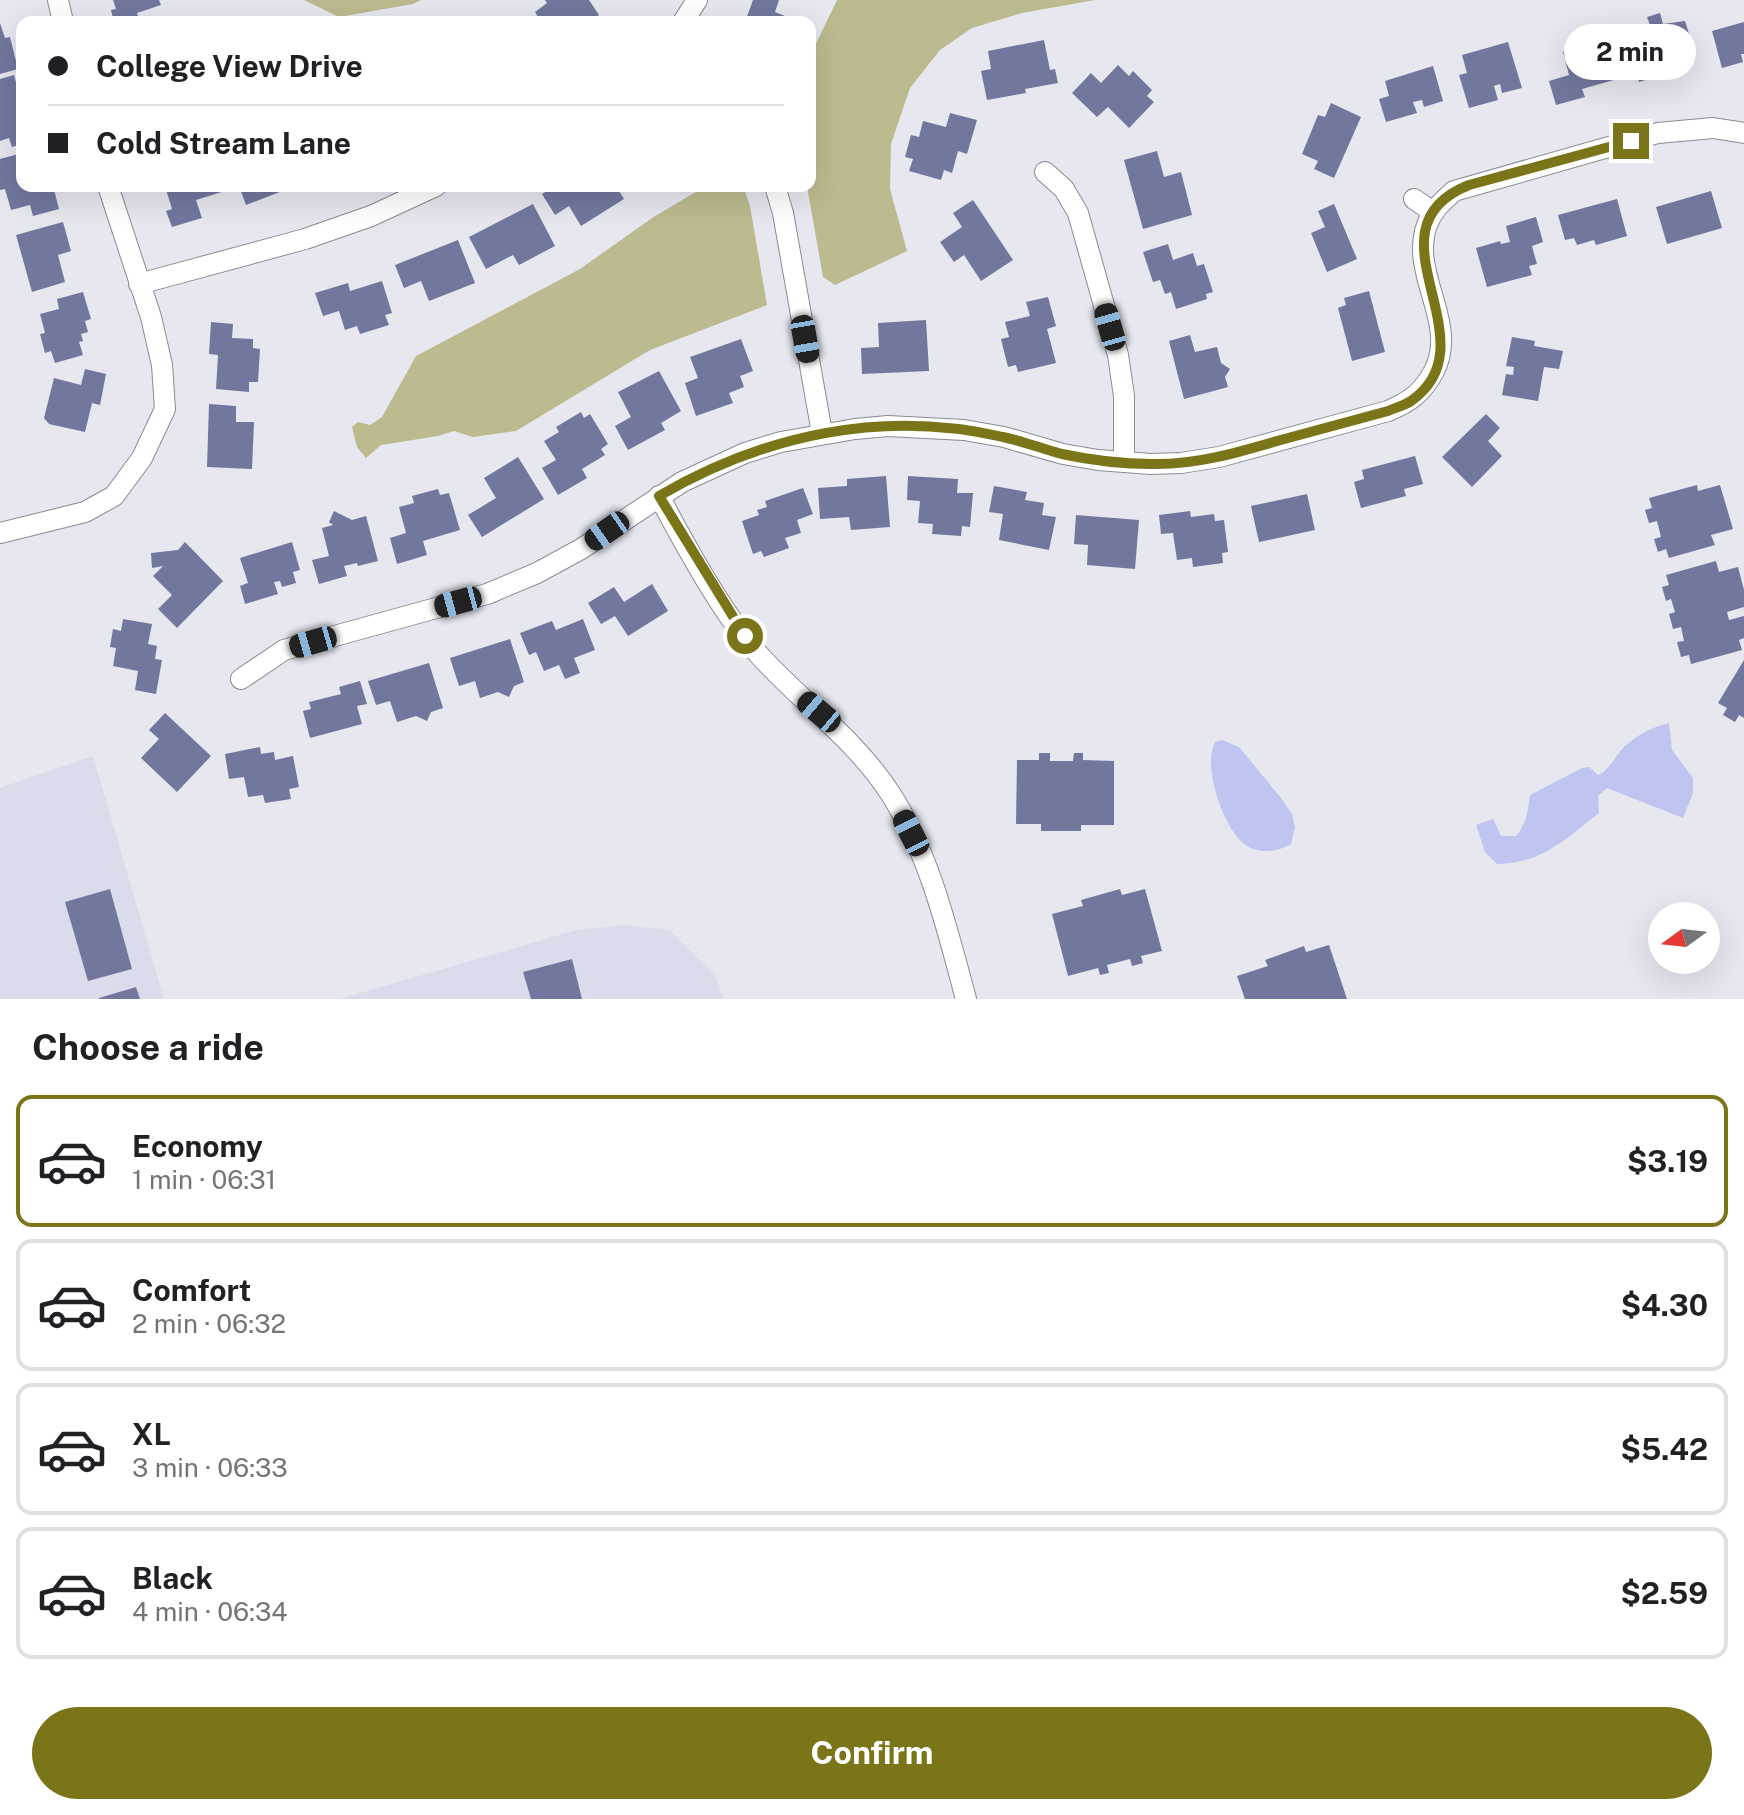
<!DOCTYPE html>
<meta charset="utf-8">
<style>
body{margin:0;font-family:"Public Sans",sans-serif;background:#f2f2f2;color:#202124;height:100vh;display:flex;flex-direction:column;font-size:30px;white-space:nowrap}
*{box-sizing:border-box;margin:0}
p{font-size:26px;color:#757577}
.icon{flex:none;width:44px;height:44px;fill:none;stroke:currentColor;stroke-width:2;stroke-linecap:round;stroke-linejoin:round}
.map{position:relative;height:999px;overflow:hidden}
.sheet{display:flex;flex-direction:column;background:#fff;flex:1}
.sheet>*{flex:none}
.guide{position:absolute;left:16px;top:16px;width:800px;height:176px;border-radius:16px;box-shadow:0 8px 32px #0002;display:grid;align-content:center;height:176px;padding:0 32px;background:#fff}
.needle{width:52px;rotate:255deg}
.controls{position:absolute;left:1648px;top:902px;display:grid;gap:16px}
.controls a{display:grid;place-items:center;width:72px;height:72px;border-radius:50%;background:#fff;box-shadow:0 8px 32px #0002;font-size:40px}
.end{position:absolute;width:36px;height:36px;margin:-18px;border:10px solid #7b7519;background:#fff;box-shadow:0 0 0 4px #fff}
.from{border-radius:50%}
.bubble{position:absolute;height:56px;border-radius:28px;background:#fff;box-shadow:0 8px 32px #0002;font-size:26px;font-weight:700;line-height:56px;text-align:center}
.car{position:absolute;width:24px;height:48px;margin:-24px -12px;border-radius:10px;box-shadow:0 0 6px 2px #0007;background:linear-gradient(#222 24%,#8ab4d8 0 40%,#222 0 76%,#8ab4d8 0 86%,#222 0)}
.guide b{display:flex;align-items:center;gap:28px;height:76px;font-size:30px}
.guide b+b{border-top:2px solid #e0e0e0}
.guide i{width:20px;height:20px;background:#202124}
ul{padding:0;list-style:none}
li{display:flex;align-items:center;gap:24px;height:132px;margin:0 16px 12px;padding:0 16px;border:4px solid #e0e0e0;border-radius:16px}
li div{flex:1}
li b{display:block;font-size:30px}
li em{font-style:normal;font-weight:700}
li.on{border-color:#7b7519}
li>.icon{width:72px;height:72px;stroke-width:1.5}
h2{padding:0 32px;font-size:36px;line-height:96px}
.action{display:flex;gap:16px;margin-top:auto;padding:16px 32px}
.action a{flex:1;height:92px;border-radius:48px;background:#7b7519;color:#fff;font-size:32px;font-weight:700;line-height:92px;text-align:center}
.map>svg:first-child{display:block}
</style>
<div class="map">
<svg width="1744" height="999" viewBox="0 0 1744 999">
<rect width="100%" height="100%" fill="#e6e7ef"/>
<!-- built -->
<path fill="#dadceb" d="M93 756 164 999H0V788Z
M621 925 669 930 715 975 724 999H340L573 931Z"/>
<!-- green -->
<path fill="#bcbb8f" d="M304 0H421L413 4 339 17Z
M837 0H1095L1022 13 972 28 940 50 910 88 891 144 890 189 907 251 835 285 823 277 807 186H810V56Z
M706 186H743L750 206 767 305 650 350 516 431 473 437 454 431 438 436 381 445 366 458 357 447 352 427 358 422 370 425 382 417 416 356 580 269 652 218Z"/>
<!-- water -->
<path fill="#bfc5f0" d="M1669 723 1672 750 1693 778V793L1683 818 1607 788 1598 796 1599 813C1567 838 1541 864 1497 864L1485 852 1476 825 1493 819 1501 836H1516C1527 824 1528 809 1530 795L1582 768 1589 767 1598 775C1609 771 1615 756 1624 747 1637 735 1652 727 1669 723Z
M1222 740 1239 747 1281 798 1292 814 1295 827 1291 844C1277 852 1257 855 1243 843 1223 826 1202 766 1215 742Z"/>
<!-- building -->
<path fill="#72779e" d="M113 0H159L161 5 137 13 140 22H114L111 10 116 9Z
M545 0H589L599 15 589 22H541L535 12 547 3Z
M753 0H779L775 12 800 22H745Z
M1660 13 1663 24 1685 21 1695 53 1665 62 1668 73 1639 82 1631 57 1642 54 1635 33 1651 28 1647 17Z
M1744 22V54H1741L1743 62 1722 68 1712 31Z
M0 23 5 38 10 37 18 69 0 74Z
M1044 40 1050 70 1055 69 1058 83 1025 89 1026 93 987 100 981 71 991 69 988 51Z
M1604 41 1614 80 1582 89 1585 97 1556 105 1549 81 1569 75 1563 52Z
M1508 42 1522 88 1502 93 1500 84 1494 86 1498 100 1469 108 1459 75 1467 73 1462 55Z
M1118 65 1129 76 1133 71 1152 90 1147 96 1154 102 1129 128 1108 107 1097 117 1072 93 1091 73 1101 83Z
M1433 66 1443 101 1424 107 1422 100 1413 102 1417 113 1386 122 1379 99 1389 96 1385 81Z
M14 75 22 104V144L12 147 9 138 0 141V79Z
M1331 103 1361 117 1334 178 1314 169 1318 161 1302 154 1318 115 1325 117Z
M950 113 977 120 967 154 958 151 952 173 944 170 941 180 909 171 913 159 905 157 911 135 919 137 923 121 946 127Z
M1157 151 1164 177 1181 172 1192 215 1143 229 1124 160Z
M22 153V186H53L59 209 33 216 30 205 11 210 5 189 0 190V159Z
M165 186H224L225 191 196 200 202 218 172 227 166 211 172 209Z
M239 186H295L246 205Z
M555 186H616L624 199 581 226 569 206 555 215 542 194Z
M1711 191 1722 228 1667 244 1656 207Z
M1617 199 1627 236 1596 245 1594 240 1577 245 1574 238 1565 240 1558 215Z
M973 200 1013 260 981 281 964 255 954 262 940 242 962 227 953 213Z
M533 204 555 246 519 265 513 255 486 269 469 237Z
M1334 204 1357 259 1327 272 1311 233 1325 227 1318 211Z
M1536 217 1543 242 1532 246 1537 264 1529 266 1532 275 1487 287 1476 248 1500 241 1501 244 1510 242 1506 226Z
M63 222 71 251 58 255 65 282 32 292 16 235Z
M458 240 475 283 429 301 421 281 404 288 395 265Z
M1168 244 1173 260 1193 253 1197 266 1204 264 1213 292 1206 294 1207 299 1176 309 1171 292 1165 294 1160 280 1153 282 1143 252Z
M382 281 392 313 385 315 389 325 360 334 357 326 345 330 339 311 323 316 315 293 348 283 350 291Z
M1369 291 1385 352 1352 361 1338 308 1346 305 1344 298Z
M83 292 91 319 85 321 88 332 81 334 83 341 79 342 83 355 55 363 51 351 45 353 40 334 45 333 40 314 59 309 57 299Z
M1048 297 1056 326 1047 329 1056 363 1018 372 1016 365 1008 367 1001 339 1009 337 1005 322 1030 316 1026 302Z
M926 320 929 371 862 374 861 348 879 347 878 323Z
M211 322 233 324 232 338 253 339V348L260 349 258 382H249V392L216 389 218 355 209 354Z
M1190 335 1195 352 1217 347 1221 363 1230 369 1225 377 1228 387 1184 399 1169 341Z
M1512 337 1535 341 1534 346 1563 351 1559 369 1544 367 1538 401 1502 395 1506 374 1513 375 1514 367 1506 366Z
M741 339 753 371 740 376 744 387 729 393 733 403 696 416 685 383 698 378 690 357Z
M85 369 106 374 100 405 92 403 85 432 49 424 44 418 54 378 81 385Z
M659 371 681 411 661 423 665 430 628 450 615 426 631 417 618 392Z
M209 404 236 406V422H254L252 469 207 467Z
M581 412 584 418 590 414 608 444 601 449 605 455 582 469 587 478 558 495 542 468 556 460 544 441 559 432 556 427Z
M1486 414 1500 428 1488 441 1502 456 1472 487 1442 457Z
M1415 456 1423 484 1404 489 1406 496 1361 508 1354 482 1364 479 1362 470Z
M518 457 544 499 482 537 468 515 496 498 484 478Z
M886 476 890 527 851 530 849 517 820 519 818 488 847 486V479Z
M908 476 958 479 957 493H973L970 527 962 526 961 536 932 534 933 524 918 523 920 501 907 500Z
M1697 485 1698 491 1720 485 1733 529 1711 535 1715 545 1669 558 1666 549 1658 552 1654 539 1661 537 1657 521 1649 523 1645 510 1652 508 1649 498Z
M994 486 1027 492 1025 500 1044 503 1042 515 1056 517 1049 550 999 540 1003 514 989 512Z
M803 488 813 514 797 520 801 533 785 538 789 548 764 557 761 551 753 554 742 521 759 515 757 510 767 507 765 501Z
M438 489 440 495 449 493 460 530 423 541 427 555 397 564 390 538 406 533 399 507 414 503 412 496Z
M1307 494 1315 530 1259 542 1251 506Z
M334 511 352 520 366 516 378 561 358 566 357 563 344 566 347 576 319 584 312 560 329 556 322 528 333 525 329 522Z
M1190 511 1191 517 1214 514 1215 521 1224 520 1228 552 1222 553 1223 563 1193 567 1192 558 1177 560 1173 533 1161 534 1159 515Z
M1076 515 1139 520 1135 569 1087 565 1088 545 1074 544Z
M185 542 223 581 177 628 158 609 172 595 153 576 163 566 152 568 151 553 178 550Z
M292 542 300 570 293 572 296 583 282 587 280 581 274 582 278 594 245 604 240 586 248 583 240 558Z
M1716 561 1719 572 1738 567 1744 590V607L1727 612 1729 620 1744 616V638L1739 640 1742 650 1691 664 1689 655 1681 657 1677 642 1684 641 1681 627 1673 629 1669 614 1675 612 1671 599 1666 601 1662 587 1669 585 1666 575Z
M652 584 668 611 628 636 615 616 601 624 588 603 614 587 624 602Z
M123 619 152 624 148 644 157 646 155 659 162 660 156 694 135 690 138 671 113 666 116 648 110 647 113 629 121 631Z
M583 619 595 650 574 658 580 673 565 679 559 665 544 671 536 652 529 655 520 633 552 621 556 630Z
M510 639 524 682 514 686 509 697 498 692 480 698 475 681 459 686 450 658Z
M1744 660V718L1739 715 1735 722 1723 715 1727 708 1718 703Z
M429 663 443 708 431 712 427 721 416 716 397 722 390 701 376 705 368 681Z
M360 681 367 704 357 706 362 724 310 738 303 711 311 709 309 702 341 694 339 687Z
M165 713 211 756 177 792 141 758 159 739 149 730Z
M260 747 261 754 274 752 275 760 293 756 299 787 289 789 291 799 265 803 263 795 248 797 244 777 229 779 225 754Z
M1039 753H1050V761H1073L1074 753H1083V760L1114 761V825H1081V831H1041V824H1016L1017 760H1039Z
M110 889 132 969 88 981 65 902Z
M1120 889 1122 895 1145 889 1162 951 1141 956 1143 963 1132 966 1130 959 1107 965 1109 973 1100 975 1098 968 1068 976 1052 914 1083 906 1081 900Z
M1329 945 1347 999H1245L1237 976 1268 966 1265 960 1304 946 1306 952Z
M572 959 582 999H531L523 972Z
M136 987 140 999H99V998Z"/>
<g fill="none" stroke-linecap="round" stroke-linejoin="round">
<!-- minor casing -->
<g stroke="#8a8b93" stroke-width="22">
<path id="minor" d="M58 0 63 22
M683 22 697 0
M1045 172 1064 189 1078 213 1118 355 1124 396V462
M775 186 783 213 822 433
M1414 199 1433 212
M139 284 305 239 371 216 436 186
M659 496C685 545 723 615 760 656 803 703 855 739 890 793 930 855 947 929 966 999
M0 533 85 512 114 496 142 458 165 409 162 365 151 317 108 186
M241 679 284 650 487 594 537 573 581 549 682 482 745 453 781 442 855 429 888 426 964 430 1004 437 1063 454 1098 460 1151 464 1181 463 1219 457 1388 411C1410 402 1423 392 1434 371 1459 323 1409 274 1427 225 1432 210 1443 201 1454 191L1658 133 1713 128 1744 133"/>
</g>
<!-- minor -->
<use href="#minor" stroke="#fff" stroke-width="20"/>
</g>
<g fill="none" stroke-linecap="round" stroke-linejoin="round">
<!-- route -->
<path stroke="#7b7519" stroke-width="10" d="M745 636 659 496C764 435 882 409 1003 437 1023 441 1042 449 1062 454 1090 460 1123 464 1152 464 1195 465 1236 453 1277 441 1314 431 1351 421 1388 411 1395 408 1405 405 1411 401 1496 342 1359 229 1469 185L1631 141"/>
</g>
</svg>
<div class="controls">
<a><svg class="needle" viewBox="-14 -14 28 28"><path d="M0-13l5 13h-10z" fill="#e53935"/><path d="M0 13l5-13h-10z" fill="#757577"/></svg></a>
</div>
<i class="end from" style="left:745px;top:636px"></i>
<i class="end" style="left:1631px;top:141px"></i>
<div class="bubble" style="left:1564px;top:24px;width:132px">2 min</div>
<i class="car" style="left:1110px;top:327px;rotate:344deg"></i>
<i class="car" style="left:805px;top:339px;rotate:170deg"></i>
<i class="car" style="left:607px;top:531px;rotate:235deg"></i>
<i class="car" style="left:458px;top:602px;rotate:255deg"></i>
<i class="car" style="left:313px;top:642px;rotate:254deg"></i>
<i class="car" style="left:819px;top:712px;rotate:310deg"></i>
<i class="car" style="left:911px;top:833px;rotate:333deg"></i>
<div class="guide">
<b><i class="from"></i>College View Drive</b>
<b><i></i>Cold Stream Lane</b>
</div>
</div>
<section class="sheet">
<h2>Choose a ride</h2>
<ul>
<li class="on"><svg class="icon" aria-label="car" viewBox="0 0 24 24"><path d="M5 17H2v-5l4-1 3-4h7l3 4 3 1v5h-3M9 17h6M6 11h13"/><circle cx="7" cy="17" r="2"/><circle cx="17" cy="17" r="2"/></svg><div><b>Economy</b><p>1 min · 06:31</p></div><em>$3.19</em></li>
<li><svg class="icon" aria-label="car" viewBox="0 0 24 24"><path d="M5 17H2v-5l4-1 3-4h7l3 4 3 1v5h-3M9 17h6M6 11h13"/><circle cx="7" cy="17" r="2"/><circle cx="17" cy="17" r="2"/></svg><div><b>Comfort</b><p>2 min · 06:32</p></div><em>$4.30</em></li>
<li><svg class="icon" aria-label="car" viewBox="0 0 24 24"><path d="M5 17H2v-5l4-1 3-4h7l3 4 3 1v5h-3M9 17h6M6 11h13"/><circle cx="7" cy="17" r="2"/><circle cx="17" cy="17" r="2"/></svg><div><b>XL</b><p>3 min · 06:33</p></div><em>$5.42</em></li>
<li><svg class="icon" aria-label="car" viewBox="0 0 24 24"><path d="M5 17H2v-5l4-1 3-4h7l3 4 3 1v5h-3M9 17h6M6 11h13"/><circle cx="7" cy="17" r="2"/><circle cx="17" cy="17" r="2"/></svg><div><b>Black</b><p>4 min · 06:34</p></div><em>$2.59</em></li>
</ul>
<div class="action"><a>Confirm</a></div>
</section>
